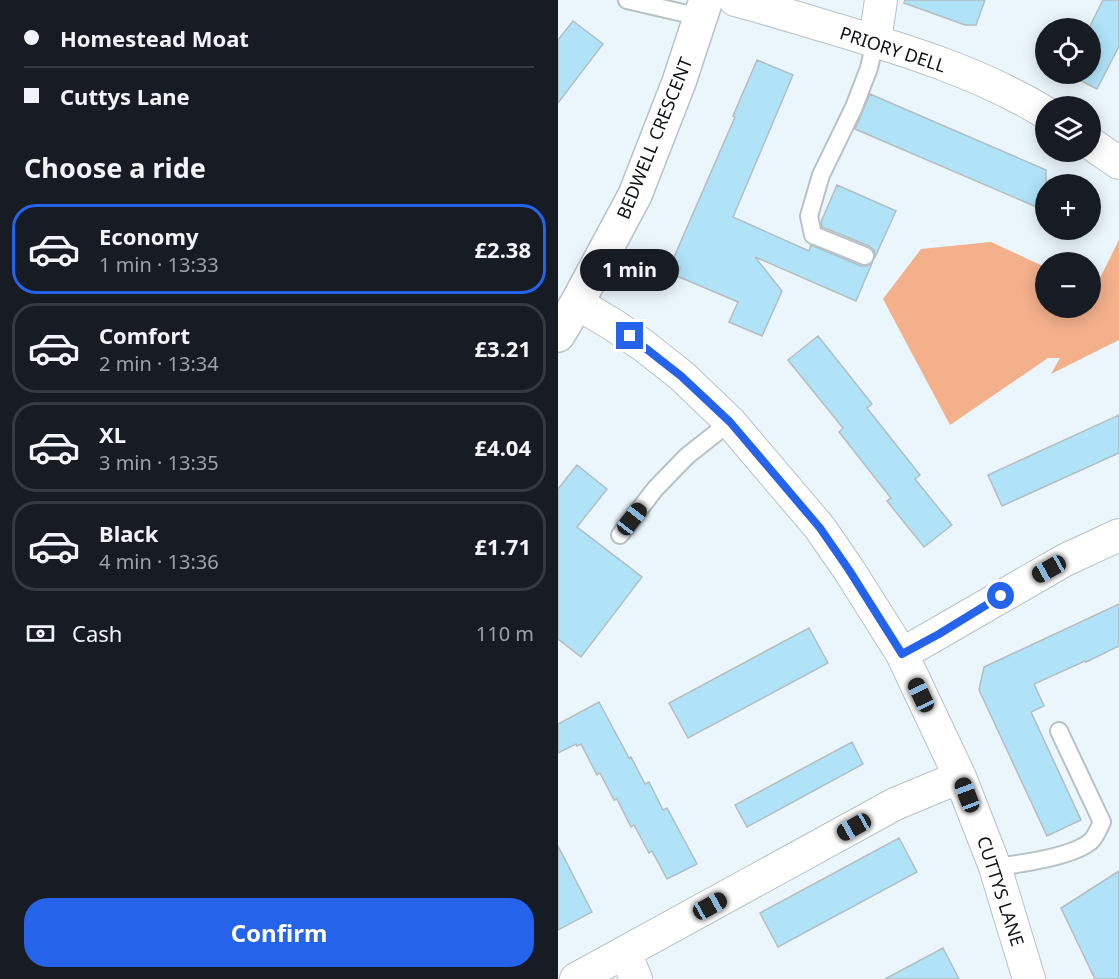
<!DOCTYPE html>
<meta charset="utf-8">
<style>
body{margin:0;font-family:"Noto Sans",sans-serif;background:#242831;color:#f1f3f6;height:100vh;display:flex;flex-direction:column;font-size:22px;white-space:nowrap}
*{box-sizing:border-box;margin:0}
p{font-size:20px;color:#9ea1a6}
.icon{flex:none;width:33px;height:33px;fill:none;stroke:currentColor;stroke-width:2;stroke-linecap:round;stroke-linejoin:round}
.map{position:relative;flex:1;overflow:hidden}
.drawer{display:flex;flex-direction:column;background:#171b24;width:558px}
.drawer>*{flex:none}
.banner{display:grid;align-content:center;height:132px;padding:0 24px;background:#171b24}
.controls{position:absolute;left:477px;top:18px;display:grid;gap:12px}
.controls a{display:grid;place-items:center;width:66px;height:66px;border-radius:50%;background:#171b24;box-shadow:0 3px 15px #0003;font-size:30px}
.end{position:absolute;width:27px;height:27px;margin:-14px;border:8px solid #2563eb;background:#fff;box-shadow:0 0 0 3px #fff}
.from{border-radius:50%}
.bubble{position:absolute;height:42px;border-radius:21px;background:#171b24;box-shadow:0 3px 15px #0003;font-size:20px;font-weight:700;line-height:42px;text-align:center}
.car{position:absolute;width:18px;height:36px;margin:-18px -9px;border-radius:8px;box-shadow:0 0 4px 2px #0007;background:linear-gradient(#222 24%,#8ab4d8 0 40%,#222 0 76%,#8ab4d8 0 86%,#222 0)}
.banner b{display:flex;align-items:center;gap:21px;height:57px;font-size:22px}
.banner b+b{border-top:2px solid #363941}
.banner i{width:15px;height:15px;background:#f1f3f6}
ul{padding:0;list-style:none}
li{display:flex;align-items:center;gap:18px;height:90px;margin:0 12px 9px;padding:0 12px;border:3px solid #363941;border-radius:24px}
li div{flex:1}
li b{display:block;font-size:22px}
li em{font-style:normal;font-weight:700}
li.current{border-color:#2563eb}
li>.icon{width:54px;height:54px;stroke-width:1.5}
h2{padding:0 24px;font-size:27px;line-height:72px}
.pay{display:flex;align-items:center;gap:15px;height:66px;padding:0 24px;font-size:22px}
.pay p{margin-inline-start:auto}
.button{display:flex;gap:12px;margin-top:auto;padding:12px 24px}
.button a{flex:1;height:69px;border-radius:24px;background:#2563eb;color:#fff;font-size:24px;font-weight:700;line-height:69px;text-align:center}
main{display:flex;flex:1;min-height:0}
.map>svg:first-child{display:block}
</style>
<main>
<section class="drawer">
<div class="banner">
<b><i class="from"></i>Homestead Moat</b>
<b><i></i>Cuttys Lane</b>
</div>
<h2>Choose a ride</h2>
<ul>
<li class="current"><svg class="icon" aria-label="car" viewBox="0 0 24 24"><path d="M5 17H2v-5l4-1 3-4h7l3 4 3 1v5h-3M9 17h6M6 11h13"/><circle cx="7" cy="17" r="2"/><circle cx="17" cy="17" r="2"/></svg><div><b>Economy</b><p>1 min · 13:33</p></div><em>£2.38</em></li>
<li><svg class="icon" aria-label="car" viewBox="0 0 24 24"><path d="M5 17H2v-5l4-1 3-4h7l3 4 3 1v5h-3M9 17h6M6 11h13"/><circle cx="7" cy="17" r="2"/><circle cx="17" cy="17" r="2"/></svg><div><b>Comfort</b><p>2 min · 13:34</p></div><em>£3.21</em></li>
<li><svg class="icon" aria-label="car" viewBox="0 0 24 24"><path d="M5 17H2v-5l4-1 3-4h7l3 4 3 1v5h-3M9 17h6M6 11h13"/><circle cx="7" cy="17" r="2"/><circle cx="17" cy="17" r="2"/></svg><div><b>XL</b><p>3 min · 13:35</p></div><em>£4.04</em></li>
<li><svg class="icon" aria-label="car" viewBox="0 0 24 24"><path d="M5 17H2v-5l4-1 3-4h7l3 4 3 1v5h-3M9 17h6M6 11h13"/><circle cx="7" cy="17" r="2"/><circle cx="17" cy="17" r="2"/></svg><div><b>Black</b><p>4 min · 13:36</p></div><em>£1.71</em></li>
</ul>
<div class="pay"><svg class="icon" aria-label="cash" viewBox="0 0 24 24"><path d="M3 7h18v10H3z"/><circle cx="12" cy="12" r="2"/></svg>Cash<p>110 m</p></div>
<div class="button"><a>Confirm</a></div>
</section>
<div class="map">
<svg width="561" height="979" viewBox="0 0 561 979">
<rect width="100%" height="100%" fill="#eaf6fb"/>
<!-- green -->
<path fill="#f3b08b" d="M561 240V340L493 374 502 358H490L392 425 325 299 363 249 433 242 487 267 488 308H532L533 289 536 290Z"/>
<!-- building -->
<path fill="#b0e3f8" stroke="#b3bdc2" stroke-width="1.5" d="M347 0H427L418 25H407L346 3Z
M545 0H561V46L539 89 510 74H532V28H531Z
M15 21 45 44 0 103V40Z
M199 60 235 75 175 217 251 251 253 245 303 266H309L314 263 298 301 197 257 224 291 204 336 171 322 180 302 119 276 122 268 113 264 177 117 175 116Z
M312 94 488 170V181L494 184H488V211L297 129Z
M279 185 338 211 317 257 316 250 311 246 264 227 263 222Z
M260 336 314 404 309 408 362 475 357 479 394 525 366 547 329 501 333 498 281 432 285 428 230 360Z
M561 415V453L444 506 430 475Z
M19 465 49 489 19 527 84 577 23 657 0 639V489Z
M561 604V646L528 662 527 661 476 684 486 706 473 712 523 820 489 836 421 690 426 667Z
M251 628 270 663 130 738 111 703Z
M41 702 71 758 73 757 87 784 91 782 105 810 109 808 139 864 109 879 94 851 91 853 76 825 73 827 59 799 56 800 42 773 39 775 23 744 19 746 18 744 0 753V724Z
M294 742 305 764 189 827 177 805Z
M341 838 359 872 220 947 202 913Z
M0 846 34 912 0 930Z
M561 871V979H537L503 908Z
M385 948 401 979H327Z"/>
<g fill="none" stroke-linecap="round" stroke-linejoin="round">
<!-- service casing -->
<g stroke="#b7c2c7" stroke-width="20">
<path id="service" d="M69 0 142 17
M307 256 255 235 251 216 263 175 296 107 311 68 317 41
M62 535 97 489 129 456 172 422
M437 867C462 864 513 857 532 842 538 837 541 828 544 822L501 731"/>
</g>
<!-- minor casing -->
<g stroke="#b7c2c7" stroke-width="34">
<path id="minor" d="M177 0C208 8 239 18 270 27 344 49 421 72 488 113
M317 41 323 0
M532 143 561 163
M19 303 57 326 86 346 124 376 172 422 262 528 291 570 344 654 402 777 437 867 471 979
M344 654 507 560 561 535
M67 952 78 979
M18 979 337 804 402 777"/>
</g>
<!-- tertiary casing -->
<g stroke="#b7c2c7" stroke-width="36">
<path id="tertiary" d="M0 335 19 303 77 195 121 82 148 0"/>
</g>
<!-- service -->
<use href="#service" stroke="#fff" stroke-width="16"/>
<!-- minor -->
<use href="#minor" stroke="#fff" stroke-width="32"/>
<!-- tertiary -->
<use href="#tertiary" stroke="#fff" stroke-width="33"/>
</g>
<g fill="none" stroke-linecap="round" stroke-linejoin="round">
<!-- route -->
<path stroke="#2563eb" stroke-width="8" d="M72 336 123 376 172 422 262 528 291 570 344 654 381 634 443 596"/>
</g>
<g text-anchor="middle" dominant-baseline="central" stroke-width="4.5" stroke-linejoin="round" paint-order="stroke">
<!-- street labels -->
<g font-size="18" fill="#101315" stroke="#fff">
<text transform="translate(335 49) rotate(18)">PRIORY DELL</text>
<text transform="translate(96 138) rotate(-68)">BEDWELL CRESCENT</text>
<text transform="translate(443 891) rotate(72)">CUTTYS LANE</text>
</g>
</g>
</svg>
<div class="controls">
<a><svg class="icon" aria-label="locate" viewBox="0 0 24 24"><circle cx="12" cy="12" r="6"/><path d="M12 2v4M12 18v4M2 12h4M18 12h4"/></svg></a>
<a><svg class="icon" aria-label="layers" viewBox="0 0 24 24"><path d="M12 4l9 5-9 5-9-5zM3 14l9 5 9-5"/></svg></a>
<a>+</a>
<a>−</a>
</div>
<i class="end from" style="left:443px;top:596px"></i>
<i class="end" style="left:72px;top:336px"></i>
<div class="bubble" style="left:22px;top:249px;width:99px">1 min</div>
<i class="car" style="left:74px;top:519px;rotate:38deg"></i>
<i class="car" style="left:491px;top:569px;rotate:241deg"></i>
<i class="car" style="left:363px;top:695px;rotate:335deg"></i>
<i class="car" style="left:409px;top:795px;rotate:339deg"></i>
<i class="car" style="left:296px;top:827px;rotate:241deg"></i>
<i class="car" style="left:152px;top:906px;rotate:61deg"></i>
</div>
</main>
